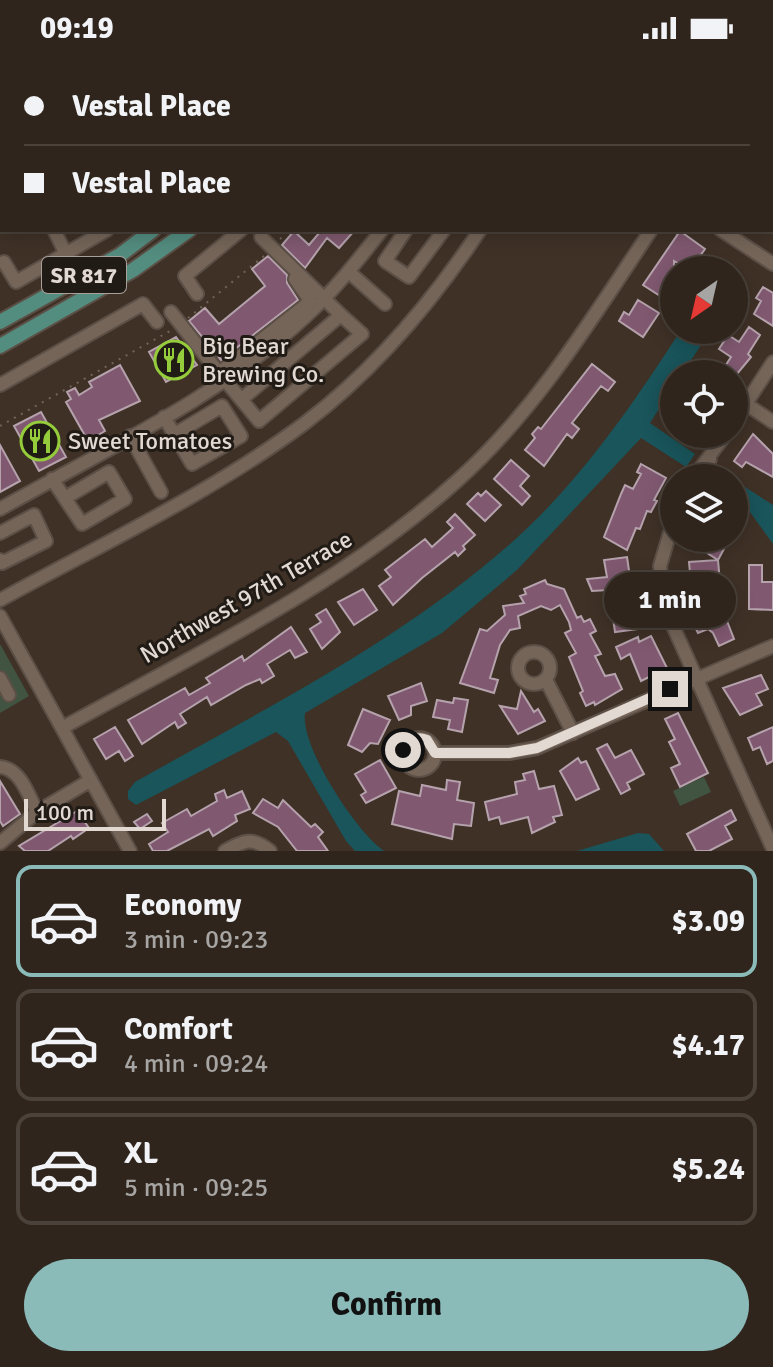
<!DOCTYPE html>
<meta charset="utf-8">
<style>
body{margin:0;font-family:Signika,sans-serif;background:#3b3129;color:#f1f3f6;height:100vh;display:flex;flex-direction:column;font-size:30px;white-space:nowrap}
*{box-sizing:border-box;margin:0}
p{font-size:26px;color:#a7a5a3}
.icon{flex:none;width:44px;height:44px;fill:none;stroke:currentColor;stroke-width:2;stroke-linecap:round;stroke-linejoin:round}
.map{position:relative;height:795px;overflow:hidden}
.sheet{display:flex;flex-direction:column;background:#2f251c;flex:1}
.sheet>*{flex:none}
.banner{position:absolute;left:0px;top:0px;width:774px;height:176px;box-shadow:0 4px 20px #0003,0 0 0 2px #4a423b;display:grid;align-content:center;height:176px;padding:0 24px;background:#2f251c}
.needle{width:52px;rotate:214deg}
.buttons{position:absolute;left:660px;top:200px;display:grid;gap:16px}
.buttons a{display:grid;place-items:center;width:88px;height:88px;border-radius:50%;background:#2f251c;box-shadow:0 4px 20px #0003,0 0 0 2px #4a423b;font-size:40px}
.scale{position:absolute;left:24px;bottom:20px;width:142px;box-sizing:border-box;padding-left:8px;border:4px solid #e3d9d3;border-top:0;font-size:22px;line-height:28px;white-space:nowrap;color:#e3d9d3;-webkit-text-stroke:6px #211b16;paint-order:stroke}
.end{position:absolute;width:36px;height:36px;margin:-18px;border:10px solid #e3d9d3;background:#111;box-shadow:0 0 0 4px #111}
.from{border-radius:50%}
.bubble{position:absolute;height:56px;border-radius:28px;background:#2f251c;box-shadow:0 4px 20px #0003,0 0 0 2px #4a423b;font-size:26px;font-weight:700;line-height:56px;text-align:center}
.banner b{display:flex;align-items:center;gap:28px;height:76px;font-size:30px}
.banner b+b{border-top:2px solid #4a423b}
.banner i{width:20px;height:20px;background:#f1f3f6}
ul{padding:14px 0 0;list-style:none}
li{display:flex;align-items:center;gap:24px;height:112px;margin:0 16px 12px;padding:0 8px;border:4px solid #4a423b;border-radius:16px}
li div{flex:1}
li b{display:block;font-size:30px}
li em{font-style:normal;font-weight:700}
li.active{border-color:#8bbbb9}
li>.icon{width:72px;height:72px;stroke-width:1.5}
.primary-button{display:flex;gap:16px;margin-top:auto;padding:16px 24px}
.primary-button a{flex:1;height:92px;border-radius:48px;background:#8bbbb9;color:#111;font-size:32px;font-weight:700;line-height:92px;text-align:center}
.status{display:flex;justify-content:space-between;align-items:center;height:56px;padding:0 40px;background:#2f251c;direction:ltr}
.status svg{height:22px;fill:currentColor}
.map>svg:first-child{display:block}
</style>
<div class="status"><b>09:19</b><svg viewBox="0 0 49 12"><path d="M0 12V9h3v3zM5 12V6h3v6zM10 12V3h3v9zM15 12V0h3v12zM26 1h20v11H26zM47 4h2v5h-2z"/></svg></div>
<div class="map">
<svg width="773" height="795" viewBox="0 0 773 795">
<rect width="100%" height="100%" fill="#3f3126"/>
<!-- green -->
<path fill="#405441" d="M0 588 29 640 0 657Z
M704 721 711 736 680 750 673 735Z"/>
<!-- water -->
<path fill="#19555b" d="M681 274H711L682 318H674V330L650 367 695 398 686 411 641 382 517 514 442 577 305 657C300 690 356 776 384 795H355L346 785 288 685 276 676 136 749 128 743V735L135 726C264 653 399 586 510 488 580 426 631 351 681 274Z
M734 424 773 449V488L750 456 734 444Z
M638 777 649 778 664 795H577Z"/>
<!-- building -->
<path fill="#805970" stroke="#b5a2ad" stroke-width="2" d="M318 174H355L339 192 327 182 305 212 282 189 294 175 309 189 320 176Z
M680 175 705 193 690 214 674 205V229L665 243 643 229Z
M268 200 287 219V227L298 244 221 304 189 265 205 252 219 268 265 230 252 213Z
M763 231 773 237V270L754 258 761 245 756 242Z
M638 244 659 257 643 281 619 265 624 256 629 259Z
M749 271 760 279 748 298 751 301 737 318H720L731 301 719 293 728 279 739 286Z
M176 281 197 309 166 326 149 296Z
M592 308 615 326 608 335 601 330 572 367 579 373 572 382 567 378 544 410 525 394 535 382 532 378 538 371 541 373Z
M120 309 140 345 99 364 105 375 88 385 66 346 71 343 67 336 75 332 79 339 92 331 89 326Z
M41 356 66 401 39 415 14 370Z
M753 378 773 398V421L746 406 742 411 734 405Z
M0 389 20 425 0 436Z
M511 404 529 420 520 430 530 440 522 449 494 423Z
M641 408 666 422 654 444 657 445 651 456 647 455 640 473 636 472 627 494 604 481 621 438 625 429 633 433 641 418 637 416Z
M486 435 501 449 485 465 467 448 478 437 481 440Z
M455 458 475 479 463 490 465 493 458 500 455 496 422 522 393 549 379 530 391 521 385 514 425 483 432 491 453 472 447 466Z
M684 482H723L721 486 726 489 718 504Z
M627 501 633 542 642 541 644 554 638 555 637 573 615 576 609 534 592 535 587 523 607 521 604 504Z
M718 504 721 538 687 542 685 529 691 528 689 506Z
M749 509H762V526H773V554L749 553Z
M545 524 547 528 564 533 577 562 581 560 584 566 590 563 596 575 590 578 601 598 595 600 605 620 615 618 622 633 595 649 594 646 586 650 580 637 583 635 569 601 576 597 565 577 571 574 569 566 560 549 551 554 541 550 518 560 520 572 510 574 500 589 490 622 498 624 494 637 460 627 480 573 487 575 505 559 503 550 524 547 520 540 526 538 524 533Z
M363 533 377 554 354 569 338 546Z
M720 547 734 583 719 590 713 577 708 573 698 577 693 567 702 562 699 557Z
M326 553 340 576 322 593 310 573 321 566 316 559Z
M291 571 307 596 295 602 290 594 267 608 274 620 262 627 260 623 246 629 211 649 207 641 180 658 186 667 178 672 175 666 142 688 128 664 185 632 189 639 210 627 206 622 242 600 244 605Z
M651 580 667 612 641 625 630 598 621 603 616 591 638 581 639 586Z
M761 619 768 633 756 638 762 649 740 659 723 632Z
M421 627 427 645 411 650V659L399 664 388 640Z
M521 635 534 656 538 653 545 665 518 678 500 650 517 653Z
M454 642 468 644 462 676 448 673 450 664 433 661 437 644 453 647Z
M363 653 390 664 378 688 370 687 362 696 348 689Z
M678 657 708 717 680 731 671 712 680 708 669 686 675 683 665 663Z
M115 671 133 700 125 705 119 695 106 703 94 683Z
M773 671V705L767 708 760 691 753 694 748 682Z
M607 688 615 702 631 694 644 718 627 727 630 733 621 738 597 693Z
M578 702 581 707 586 705 599 733 576 744 560 715Z
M380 704 396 732 366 747 361 739 366 736 355 718Z
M534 715 539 733 554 730 562 759 553 761 555 766 532 777 528 761 501 768 499 761 489 764 485 746 517 738 515 726 525 724 523 718Z
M447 724 460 726 457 744 474 747 471 770 454 768 452 783 392 768 399 735 420 740 422 729 446 734Z
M0 725 20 758 3 770 0 765Z
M224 734 227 742 242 735 250 753 235 759 237 765 213 780 209 773 167 795H153L149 788 168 776 162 767 187 753 191 760 217 745 215 738Z
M263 743 278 752 283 744 311 771 315 768 323 776 318 781 328 795H297L278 771 253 757Z
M731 754 736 764 725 770 732 783 709 795H696L687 778Z
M77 755 89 772 73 783 71 780 48 795H25L19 790Z
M147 758 152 765 140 773 134 766Z"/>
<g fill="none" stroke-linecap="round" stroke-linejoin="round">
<!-- minor casing -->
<g stroke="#5b4f46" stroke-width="16">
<path id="minor" d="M171 0 174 2
M456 0 459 2
M14 2 17 0
M67 2 68 0
M106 2 108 0
M133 2 134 0
M266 2 267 0
M368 2 369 0
M496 2 498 0
M593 2 595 0
M764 2 765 0
M0 11 2 9
M0 107 2 106
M406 174 385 205 409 221 444 174
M721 174 773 208
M55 176 66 198
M261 181 341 259
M4 206 16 226 107 174
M349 216 385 248
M197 238 185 220 241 174
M171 256 219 317 306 249 309 243 295 223 299 218
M219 317 259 365 362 278 341 259 242 343
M0 329 143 248 157 266
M746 348 773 366
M164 361 192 408 241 380 222 350 175 378
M734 366 773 306
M130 380 161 436
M693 422 726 378
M705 422 710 403
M52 423 82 468 125 443 109 416 65 442
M0 453C104 394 217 343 305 261 334 235 358 204 382 174
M674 463 660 510 664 550 773 793
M0 477 34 459 46 485 2 507 0 504
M0 544C102 488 211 437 305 367 375 314 432 246 480 174
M0 560 130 795
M518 612a16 16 0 1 1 32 0a16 16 0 1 1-32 0Z
M0 622 9 639
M546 624 573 677
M62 672C198 597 342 529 458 424 537 353 593 261 651 174
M403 698a16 16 0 1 1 32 0a16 16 0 1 1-32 0Z
M435 697H509L537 692 773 590
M0 711C20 712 29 740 37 756
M0 787 37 756 91 724
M225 795C244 785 252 780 270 795"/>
</g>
<!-- major casing -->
<g stroke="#5b4f46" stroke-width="18">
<path id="major" d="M298 2 300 0
M327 2 328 0
M0 266 120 199 153 174
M0 290 133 214 189 174"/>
</g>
<!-- path -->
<path stroke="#71645b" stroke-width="2" stroke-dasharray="2 6" stroke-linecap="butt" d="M280 183 289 174
M188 262 264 200
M0 370 170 275"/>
<!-- minor -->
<use href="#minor" stroke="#756559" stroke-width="12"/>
<!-- major -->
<use href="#major" stroke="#538d7f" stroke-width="14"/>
</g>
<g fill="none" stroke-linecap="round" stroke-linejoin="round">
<!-- route -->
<path stroke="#e3d9d3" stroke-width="10" d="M403 694C407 683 417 680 427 684L435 697H509L537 692 670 633"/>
</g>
<!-- icons -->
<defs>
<g id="restaurant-ring" transform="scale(2)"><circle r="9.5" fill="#211b16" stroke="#95cc3b" stroke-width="1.5"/><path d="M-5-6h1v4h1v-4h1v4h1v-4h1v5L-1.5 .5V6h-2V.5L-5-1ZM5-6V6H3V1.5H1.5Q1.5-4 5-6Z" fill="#95cc3b"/></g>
</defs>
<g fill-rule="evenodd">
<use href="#restaurant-ring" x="174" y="304"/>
<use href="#restaurant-ring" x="40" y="385"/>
</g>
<g text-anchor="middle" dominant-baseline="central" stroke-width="6" stroke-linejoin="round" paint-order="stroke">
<!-- shield labels -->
<rect fill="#211b16" stroke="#a9a09a" stroke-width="2" x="42" y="201" width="84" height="36" rx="6"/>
<g font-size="22" font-weight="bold" fill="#e3d9d3">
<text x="84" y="219">SR 817</text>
</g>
<!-- poi labels -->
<g font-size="24" fill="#e3d9d3" stroke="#211b16" text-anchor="start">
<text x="202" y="290">Big Bear<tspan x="202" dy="28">Brewing Co.</tspan></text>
<text x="68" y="385">Sweet Tomatoes</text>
</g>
<!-- street labels -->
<g font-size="24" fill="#e3d9d3" stroke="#211b16">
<text transform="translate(246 541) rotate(-30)">Northwest 97th Terrace</text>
</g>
</g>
</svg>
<div class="buttons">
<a><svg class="needle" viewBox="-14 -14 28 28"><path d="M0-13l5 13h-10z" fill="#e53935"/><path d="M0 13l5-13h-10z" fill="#a7a5a3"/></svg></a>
<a><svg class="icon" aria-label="locate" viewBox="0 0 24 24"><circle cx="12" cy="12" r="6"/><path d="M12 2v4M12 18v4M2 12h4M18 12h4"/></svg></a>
<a><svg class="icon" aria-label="layers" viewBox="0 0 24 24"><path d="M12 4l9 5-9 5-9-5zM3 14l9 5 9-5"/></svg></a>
</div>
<div class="scale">100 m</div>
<i class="end from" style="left:403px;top:694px"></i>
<i class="end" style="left:670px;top:633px"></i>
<div class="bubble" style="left:604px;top:516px;width:132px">1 min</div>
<div class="banner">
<b><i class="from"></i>Vestal Place</b>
<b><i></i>Vestal Place</b>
</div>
</div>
<section class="sheet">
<ul>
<li class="active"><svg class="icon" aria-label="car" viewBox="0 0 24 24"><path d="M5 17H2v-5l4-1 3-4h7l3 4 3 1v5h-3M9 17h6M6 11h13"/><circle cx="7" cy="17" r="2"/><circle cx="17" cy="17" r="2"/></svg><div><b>Economy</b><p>3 min · 09:23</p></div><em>$3.09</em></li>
<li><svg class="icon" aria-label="car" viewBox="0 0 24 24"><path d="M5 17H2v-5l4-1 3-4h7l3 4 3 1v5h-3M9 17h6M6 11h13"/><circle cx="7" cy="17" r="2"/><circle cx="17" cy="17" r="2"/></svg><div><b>Comfort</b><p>4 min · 09:24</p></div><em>$4.17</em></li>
<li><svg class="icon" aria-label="car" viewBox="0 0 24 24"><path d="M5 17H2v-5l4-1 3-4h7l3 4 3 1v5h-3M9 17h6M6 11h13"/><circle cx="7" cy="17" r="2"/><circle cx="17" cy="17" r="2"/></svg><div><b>XL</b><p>5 min · 09:25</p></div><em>$5.24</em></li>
</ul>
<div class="primary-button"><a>Confirm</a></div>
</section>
